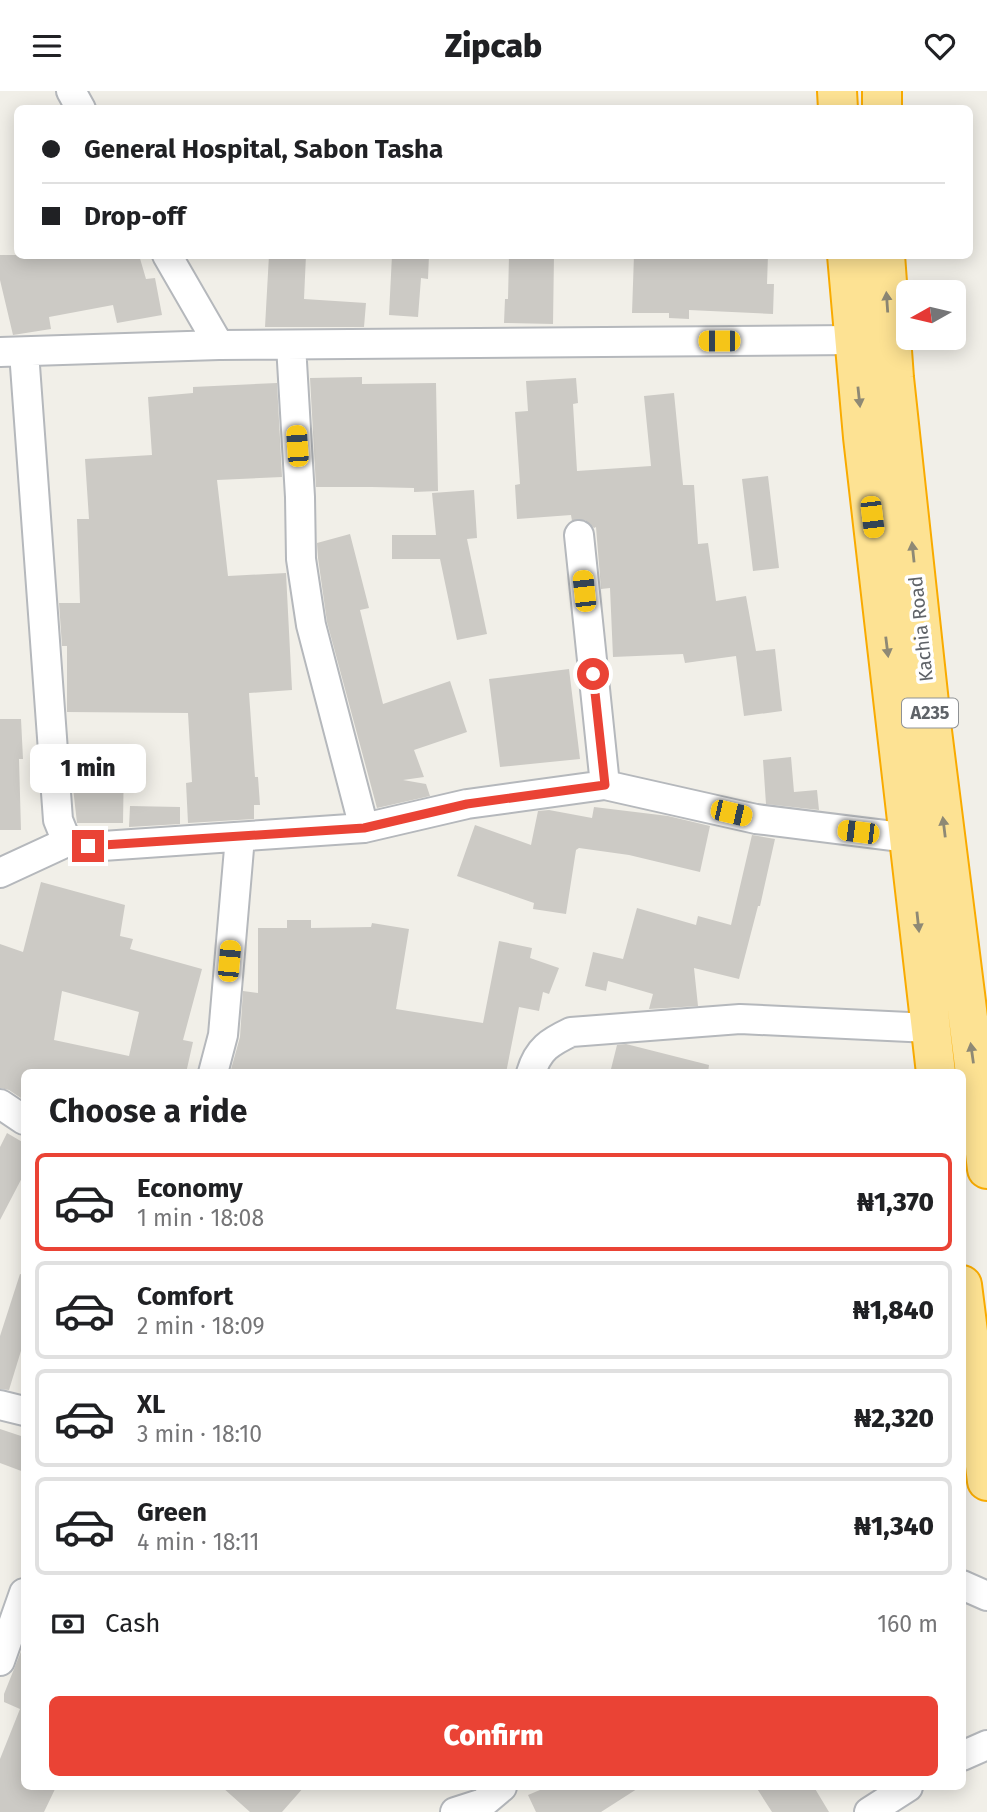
<!DOCTYPE html>
<meta charset="utf-8">
<style>
body{margin:0;font-family:"Fira Sans",sans-serif;background:#f6f6f6;color:#202124;height:100vh;display:flex;flex-direction:column;font-size:26px;white-space:nowrap}
*{box-sizing:border-box;margin:0}
p{font-size:23px;color:#757577}
.icon{flex:none;width:38px;height:38px;fill:none;stroke:currentColor;stroke-width:2;stroke-linecap:round;stroke-linejoin:round}
.map{position:relative;flex:1;overflow:hidden}
.drawer{position:absolute;left:21px;top:978px;width:945px;height:721px;display:flex;flex-direction:column;background:#fff;border-radius:10px;box-shadow:0 4px 18px #0003}
.drawer>*{flex:none}
.top-card{position:absolute;left:14px;top:14px;width:959px;height:154px;border-radius:10px;box-shadow:0 4px 18px #0003;display:grid;align-content:center;height:154px;padding:0 28px;background:#fff}
.needle{width:46px;rotate:262deg}
.fabs{position:absolute;left:896px;top:189px;display:grid;gap:14px}
.fabs a{display:grid;place-items:center;width:70px;height:70px;border-radius:10px;background:#fff;box-shadow:0 4px 18px #0003;font-size:35px}
.end{position:absolute;width:32px;height:32px;margin:-16px;border:9px solid #ea4335;background:#fff;box-shadow:0 0 0 4px #fff}
.from{border-radius:50%}
.bubble{position:absolute;height:49px;border-radius:10px;background:#fff;box-shadow:0 4px 18px #0003;font-size:23px;font-weight:800;line-height:49px;text-align:center}
.car{position:absolute;width:21px;height:42px;margin:-21px -10px;border-radius:9px;box-shadow:0 0 5px 2px #0007;background:linear-gradient(#f5c518 24%,#345 0 40%,#f5c518 0 76%,#345 0 86%,#f5c518 0)}
.top-card b{display:flex;align-items:center;gap:24px;height:66px;font-size:26px}
.top-card b+b{border-top:2px solid #e0e0e0}
.top-card i{width:18px;height:18px;background:#202124}
ul{padding:0;list-style:none}
li{display:flex;align-items:center;gap:21px;height:98px;margin:0 14px 10px;padding:0 14px;border:4px solid #e0e0e0;border-radius:10px}
li div{flex:1}
li b{display:block;font-size:26px}
li em{font-style:normal;font-weight:800}
li.current{border-color:#ea4335}
li>.icon{width:63px;height:63px;stroke-width:1.5}
h2{padding:0 28px;font-size:32px;line-height:84px}
.pay{display:flex;align-items:center;gap:18px;height:77px;padding:0 28px;font-size:26px}
.pay p{margin-inline-start:auto}
.action{display:flex;gap:14px;margin-top:auto;padding:14px 28px}
.action a{flex:1;height:80px;border-radius:10px;background:#ea4335;color:#fff;font-size:28px;font-weight:800;line-height:80px;text-align:center}
header{display:flex;justify-content:space-between;align-items:center;height:91px;padding:0 28px;background:#fff;font-size:32px;font-weight:800}
.map>svg:first-child{display:block}
</style>
<header><svg class="icon" aria-label="menu" viewBox="0 0 24 24"><path d="M4 6h16M4 12h16M4 18h16"/></svg>Zipcab<svg class="icon" aria-label="heart" viewBox="0 0 24 24"><path d="M12 20l-8-8c-3-5 5-10 8-4 3-6 11-1 8 4z"/></svg></header>
<div class="map">
<svg width="987" height="1721" viewBox="0 0 987 1721">
<rect width="100%" height="100%" fill="#f1efe8"/>
<!-- building -->
<path fill="#cccac5" fill-rule="evenodd" d="M0 164H139L146 188 155 187 162 224 117 232 113 214 49 226 51 238 13 244 0 189Z
M269 164H306L304 208 366 212 364 236H265Z
M392 164H429L428 188 421 187 418 226 389 224Z
M509 164H554L553 233 504 232 505 208H508Z
M634 164H768L767 193H774L773 223 689 219V228L669 227V222H632Z
M362 286V293L436 292 438 400 414 401V397L372 396H316L310 287Z
M576 287 578 312 573 313 577 380 651 375 644 305 674 302 683 394H694L698 453 708 452 716 510 746 505 756 560 775 558 782 620 744 625 736 565 685 572 683 563 613 566 610 497 601 498 596 436 594 437 585 429 572 430 571 424 517 428 515 394 520 393 515 321 528 320 526 290Z
M277 292 282 386 217 389 228 485 286 482 292 599 249 602 255 686H258L260 714H254V728L188 732 186 692 192 691 188 622 67 621V555H62L59 512H80L77 428H89L85 368 152 364 148 306 193 302V296Z
M768 385 779 477 753 480 742 388Z
M474 399 477 447 467 448 487 543 457 549 440 468H392V444H436L432 402Z
M350 443 369 517 360 519 383 613 450 590 467 641 414 659 424 686 403 689 426 693 430 705 377 717 327 531 318 467 317 452Z
M569 578 580 668 500 676 489 588Z
M0 628H21L23 668H19L21 739H0Z
M88 666 124 667 123 732H77L71 679H88Z
M791 666 794 701 817 699 819 719 766 713 763 669Z
M130 715 180 716V733L129 736Z
M594 716 668 725 710 735 700 781 629 764 579 757 576 759 566 823 533 818 534 812 457 785 475 734 531 754 538 720 549 719 592 727Z
M752 744 775 748 760 815H758L739 888 694 877 698 915 649 918 653 903 608 890 606 900 585 895 593 861 623 868 637 817 696 834 698 825 731 834Z
M41 791 125 814 120 845 133 848 130 858 202 878 183 949 193 951 186 982H24V1009L9 999 0 997V853L23 861ZM62 900 139 921 129 965 54 949Z
M287 829H311V837L371 836 372 832 409 838 396 918 483 932 499 850 532 857 530 867 559 877 549 903 543 901 539 920 519 916 506 982H230L240 946 243 900 258 902V837H287Z
M626 953 709 974 708 982H610L617 954Z
M7 1042 24 1052V1083L0 1129V1056Z
M20 1183 24 1184V1250L9 1299 0 1298V1245Z
M0 1338 24 1346V1381L0 1372Z
M24 1553V1696H56L44 1721H0V1668L20 1618 4 1611V1603Z
M222 1696H304L282 1721H250Z
M547 1696H640L601 1721H536L528 1704Z
M756 1696H814L829 1721H772Z"/>
<g fill="none" stroke-linecap="round" stroke-linejoin="round">
<!-- minor casing -->
<g stroke="#b5b8bc" stroke-width="32">
<path id="minor" d="M71 0 81 18
M167 164 219 254
M291 254 300 406 301 468 311 534 364 737
M0 261 219 254 853 249
M24 261 58 729 67 751
M579 444 605 694
M0 782 67 751 88 756 364 737 467 713 605 694 756 728 909 747
M213 982 223 944 240 746
M531 982C538 958 550 951 571 941L740 928 930 937
M0 1013 24 1029
M0 1314 24 1320
M962 1494 987 1505
M0 1570 24 1502
M962 1665 987 1654
M455 1721 483 1712 502 1696
M869 1721 908 1696"/>
</g>
<!-- highway casing -->
<g stroke="#f9ab00" stroke-width="42">
<path id="highway" d="M837 0 838 18
M882 18V0
M847 164 863 346 936 982
M885 164 894 287 932 640 987 1078
M962 1194 987 1390"/>
</g>
<!-- minor -->
<use href="#minor" stroke="#fff" stroke-width="28"/>
<!-- highway -->
<use href="#highway" stroke="#fde293" stroke-width="38"/>
</g>
<!-- one-way arrows -->
<defs><path id="oneway-solid" d="M-6-.8H1V-3.2L6.5 0L1 3.2V.8H-6Z" transform="scale(1.75)"/></defs>
<g fill="#8e8975">
<use href="#oneway-solid" transform="translate(887 211) rotate(-94)"/>
<use href="#oneway-solid" transform="translate(859 306) rotate(84)"/>
<use href="#oneway-solid" transform="translate(913 461) rotate(-96)"/>
<use href="#oneway-solid" transform="translate(887 556) rotate(83)"/>
<use href="#oneway-solid" transform="translate(944 736) rotate(-97)"/>
<use href="#oneway-solid" transform="translate(918 831) rotate(84)"/>
<use href="#oneway-solid" transform="translate(972 962) rotate(-98)"/>
</g>
<g fill="none" stroke-linecap="round" stroke-linejoin="round">
<!-- route -->
<path stroke="#ea4335" stroke-width="9" d="M88 755 364 737 467 713 605 694 593 583"/>
</g>
<g text-anchor="middle" dominant-baseline="central" stroke-width="7" stroke-linejoin="round" paint-order="stroke">
<!-- shield labels -->
<rect fill="#fff" stroke="#8f9295" stroke-width="2" x="902" y="607.5" width="56" height="29" rx="5"/>
<g font-size="18" font-weight="bold" fill="#5f6368">
<text x="930" y="622">A235</text>
</g>
<!-- street labels -->
<g font-size="19" fill="#5f6368" stroke="#fff">
<text transform="translate(921 538) rotate(-96)">Kachia Road</text>
</g>
</g>
</svg>
<div class="fabs">
<a><svg class="needle" viewBox="-14 -14 28 28"><path d="M0-13l5 13h-10z" fill="#e53935"/><path d="M0 13l5-13h-10z" fill="#757577"/></svg></a>
</div>
<i class="end from" style="left:593px;top:583px"></i>
<i class="end" style="left:88px;top:755px"></i>
<div class="bubble" style="left:30px;top:653px;width:116px">1 min</div>
<i class="car" style="left:719px;top:250px;rotate:270deg"></i>
<i class="car" style="left:297px;top:355px;rotate:356deg"></i>
<i class="car" style="left:872px;top:426px;rotate:173deg"></i>
<i class="car" style="left:584px;top:500px;rotate:354deg"></i>
<i class="car" style="left:731px;top:722px;rotate:103deg"></i>
<i class="car" style="left:858px;top:741px;rotate:277deg"></i>
<i class="car" style="left:229px;top:870px;rotate:5deg"></i>
<div class="top-card">
<b><i class="from"></i>General Hospital, Sabon Tasha</b>
<b><i></i>Drop-off</b>
</div>
<section class="drawer">
<h2>Choose a ride</h2>
<ul>
<li class="current"><svg class="icon" aria-label="car" viewBox="0 0 24 24"><path d="M5 17H2v-5l4-1 3-4h7l3 4 3 1v5h-3M9 17h6M6 11h13"/><circle cx="7" cy="17" r="2"/><circle cx="17" cy="17" r="2"/></svg><div><b>Economy</b><p>1 min · 18:08</p></div><em>₦1,370</em></li>
<li><svg class="icon" aria-label="car" viewBox="0 0 24 24"><path d="M5 17H2v-5l4-1 3-4h7l3 4 3 1v5h-3M9 17h6M6 11h13"/><circle cx="7" cy="17" r="2"/><circle cx="17" cy="17" r="2"/></svg><div><b>Comfort</b><p>2 min · 18:09</p></div><em>₦1,840</em></li>
<li><svg class="icon" aria-label="car" viewBox="0 0 24 24"><path d="M5 17H2v-5l4-1 3-4h7l3 4 3 1v5h-3M9 17h6M6 11h13"/><circle cx="7" cy="17" r="2"/><circle cx="17" cy="17" r="2"/></svg><div><b>XL</b><p>3 min · 18:10</p></div><em>₦2,320</em></li>
<li><svg class="icon" aria-label="car" viewBox="0 0 24 24"><path d="M5 17H2v-5l4-1 3-4h7l3 4 3 1v5h-3M9 17h6M6 11h13"/><circle cx="7" cy="17" r="2"/><circle cx="17" cy="17" r="2"/></svg><div><b>Green</b><p>4 min · 18:11</p></div><em>₦1,340</em></li>
</ul>
<div class="pay"><svg class="icon" aria-label="cash" viewBox="0 0 24 24"><path d="M3 7h18v10H3z"/><circle cx="12" cy="12" r="2"/></svg>Cash<p>160 m</p></div>
<div class="action"><a>Confirm</a></div>
</section>
</div>
